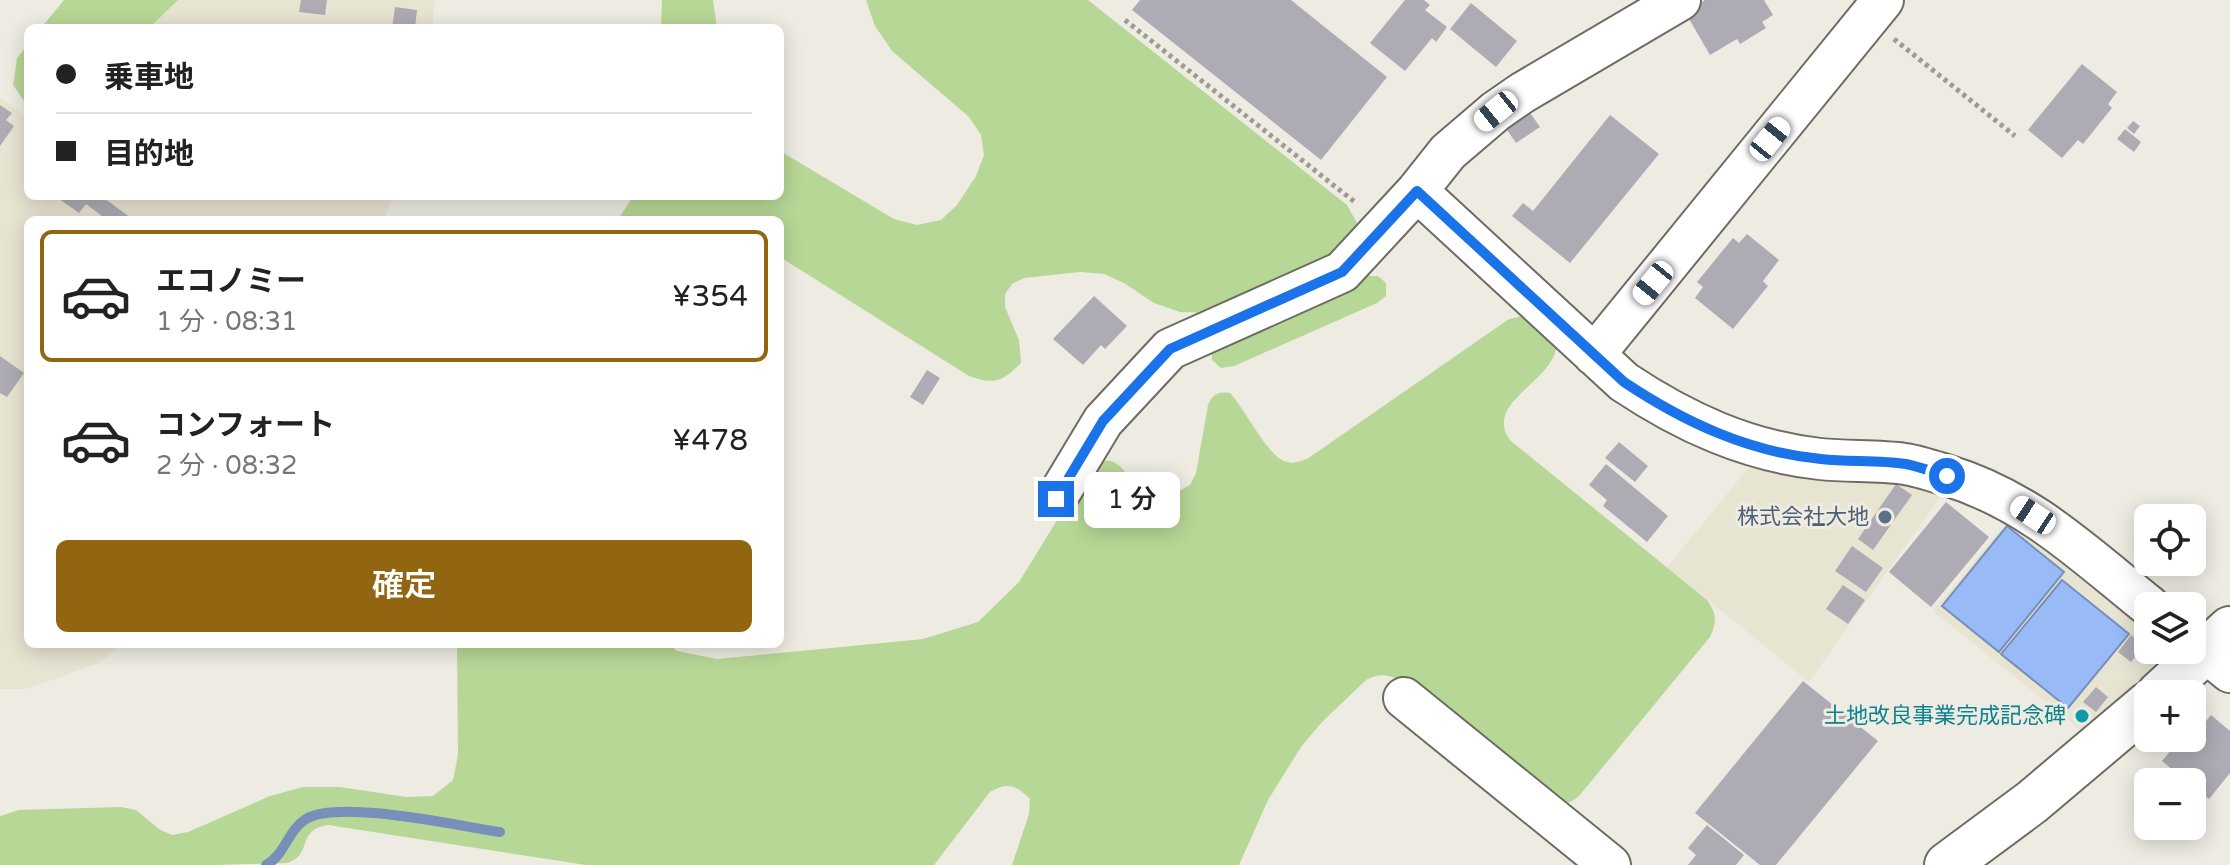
<!DOCTYPE html>
<html lang="ja">
<meta charset="utf-8">
<style>
body{margin:0;font-family:"Varela Round","Noto Sans JP",sans-serif;background:#f6f6f6;color:#222;height:100vh;display:flex;flex-direction:column;font-size:30px;white-space:nowrap}
*{box-sizing:border-box;margin:0}
p{font-size:26px;color:#767676}
.icon{flex:none;width:44px;height:44px;fill:none;stroke:currentColor;stroke-width:2;stroke-linecap:round;stroke-linejoin:round}
.map{position:relative;flex:1;overflow:hidden}
.side{position:absolute;left:24px;top:216px;width:760px;height:432px;display:flex;flex-direction:column;background:#fff;border-radius:12px;box-shadow:0 4px 20px #0003}
.side>*{flex:none}
.top-card{position:absolute;left:24px;top:24px;width:760px;height:176px;border-radius:12px;box-shadow:0 4px 20px #0003;display:grid;align-content:center;height:176px;padding:0 32px;background:#fff}
.controls{position:absolute;left:2134px;top:504px;display:grid;gap:16px}
.controls a{display:grid;place-items:center;width:72px;height:72px;border-radius:12px;background:#fff;box-shadow:0 4px 20px #0003;font-size:40px}
.end{position:absolute;width:36px;height:36px;margin:-18px;border:10px solid #1a73e8;background:#fff;box-shadow:0 0 0 4px #fff}
.from{border-radius:50%}
.bubble{position:absolute;height:56px;border-radius:12px;background:#fff;box-shadow:0 4px 20px #0003;font-size:26px;font-weight:600;line-height:56px;text-align:center}
.car{position:absolute;width:24px;height:48px;margin:-24px -12px;border-radius:10px;box-shadow:0 0 6px 2px #0007;background:linear-gradient(#fff 24%,#345 0 40%,#fff 0 76%,#345 0 86%,#fff 0)}
.top-card b{display:flex;align-items:center;gap:28px;height:76px;font-size:30px}
.top-card b+b{border-top:2px solid #e0e0e0}
.top-card i{width:20px;height:20px;background:#222}
ul{padding:14px 0 0;list-style:none}
li{display:flex;align-items:center;gap:24px;height:132px;margin:0 16px 12px;padding:0 16px;border:4px solid transparent;border-radius:12px}
li div{flex:1}
li b{display:block;font-size:30px}
li em{font-style:normal;font-weight:600}
li.selected{border-color:#926611}
li>.icon{width:72px;height:72px;stroke-width:1.5}
.action{display:flex;gap:16px;margin-top:auto;padding:16px 32px}
.action a{flex:1;height:92px;border-radius:12px;background:#926611;color:#fff;font-size:32px;font-weight:600;line-height:92px;text-align:center}
.map>svg:first-child{display:block}
</style>
<div class="map">
<svg width="2230" height="865" viewBox="0 0 2230 865">
<rect width="100%" height="100%" fill="#eeece2"/>
<!-- built -->
<path fill="#e7e4d2" d="M178 0H435L432 28H149Z
M0 98 28 118V196H393L384 220H28V644H121L99 663 26 689H0Z
M1754 461 1865 476 1945 490 1809 682 1667 567Z
M2010 518 2148 624V650H2171L2172 656 2084 733 1933 611Z"/>
<!-- green -->
<path fill="#b7d796" d="M64 0H178L149 28H41Z
M662 0H713L717 28H661Z
M866 0H1088L1347 205 1357 223 1351 245 1332 261 1208 313 1180 312 1154 303 1124 283 1104 274 1080 272 1024 278 1012 284 1005 294V307L1019 340 1021 363C1002 382 994 385 969 376L780 257V220H618L633 196H780V151L894 219 917 225 941 220 957 205 976 176 984 155 981 135 969 117 892 51 875 26Z
M28 45V107L13 85 17 58Z
M1365 276H1378L1386 283V296L1377 303 1234 366 1221 368 1212 360V349Z
M1523 316 1551 335 1556 349C1555 353 1554 357 1551 361 1537 387 1485 408 1511 441L1707 600C1717 614 1717 622 1710 637L1579 796C1565 807 1558 806 1543 798L1397 679C1385 674 1378 674 1366 680L1322 722 1301 747 1268 800 1239 865H1012L1029 814 1030 799C1015 785 1009 782 990 792L934 865H586L328 825C295 830 314 855 287 863L216 865H0V816L19 810 121 807 136 810 159 829 172 835 188 832 270 796 303 787H340L406 797 433 796 453 780 458 755 457 644H669L677 651 717 659 923 639 978 622 1019 582 1089 468C1125 444 1124 487 1149 497 1161 502 1179 491 1190 485L1196 473 1208 405C1213 394 1218 391 1230 393 1244 408 1266 452 1282 460 1291 465 1299 462 1307 459L1509 319Z"/>
<!-- water -->
<path fill="#98baf7" stroke="#788fb9" stroke-width="2" d="M2007 526 2064 572 1999 652 1942 606Z
M2062 580 2129 634 2068 708 2001 654Z"/>
<g fill="none" stroke-linecap="round" stroke-linejoin="round">
<!-- stream -->
<path stroke="#788fb9" stroke-width="10" d="M266 865C285 855 288 830 306 819 339 799 458 826 500 832"/>
</g>
<!-- building -->
<path fill="#afabb4" d="M301 0H327L325 15 299 12Z
M1140 0H1291L1387 77 1321 160 1132 10Z
M1405 0H1424L1430 5 1425 10 1447 27 1436 42 1432 38 1405 71 1370 43Z
M1705 0H1764L1773 15 1762 22 1766 28 1740 44 1737 39 1710 55 1685 12Z
M1471 3 1517 41 1496 67 1450 29Z
M395 7 417 10 415 28H392Z
M2082 64 2117 92 2108 104 2112 108 2083 144 2078 140 2062 158 2028 130Z
M0 105 12 113 6 120 14 126 0 146Z
M1526 107 1540 127 1516 143 1503 124Z
M1610 115 1659 154 1570 263 1512 216 1523 203 1533 211Z
M2133 121 2140 126 2134 134 2127 128Z
M2125 129 2141 142 2134 152 2117 139Z
M55 196H101L134 220H107L86 204 79 213Z
M1747 234 1779 260 1763 281 1768 286 1733 329 1695 298 1703 287 1697 282 1733 238 1739 243Z
M1094 296 1127 326 1105 349 1101 345 1083 365 1053 339Z
M0 356 24 373 7 397 0 393Z
M927 370 940 378 923 405 910 397Z
M1619 442 1648 466 1635 482 1605 458Z
M1606 464 1668 516 1647 542 1603 506 1607 500 1589 485Z
M1896 484 1912 495 1873 550 1858 539Z
M1946 502 1989 537 1931 607 1889 572Z
M1852 546 1883 568 1866 592 1835 571Z
M1843 585 1865 600 1848 624 1826 609Z
M2131 635 2144 646 2131 662 2118 652Z
M1803 681 1878 741 1776 865H1760L1695 813Z
M2096 687 2108 697 2096 712 2083 702Z
M2211 715 2230 731V773L2209 799 2192 786V782H2187L2162 761 2181 738H2187L2190 741Z
M1707 825 1744 855 1736 865H1688L1696 855 1688 848Z"/>
<g fill="none" stroke-linecap="round" stroke-linejoin="round">
<!-- street casing -->
<g stroke="#6d6c63" stroke-width="44">
<path id="street" d="M1417 191 1624 382C1684 422 1747 451 1820 459 1848 462 1877 460 1905 464 1918 466 1933 471 1946 475 2029 500 2083 553 2149 606
M1594 355 1883 0
M1056 499 1103 421 1170 349 1342 272 1417 191 1448 152 1496 111 1522 93 1680 0
M2192 641 2230 672
M1404 698 1610 865"/>
</g>
<!-- secondary casing -->
<g stroke="#6d6c63" stroke-width="48">
<path id="secondary" d="M2159 694 2230 629
M1947 865 2032 802 2148 704"/>
</g>
<!-- path -->
<path stroke="#9d9b94" stroke-width="5" stroke-dasharray="4 4" stroke-linecap="butt" d="M1125 20 1356 203
M1894 39 2015 136"/>
<!-- street -->
<use href="#street" stroke="#fff" stroke-width="40"/>
<!-- secondary -->
<use href="#secondary" stroke="#fff" stroke-width="44"/>
</g>
<g fill="none" stroke-linecap="round" stroke-linejoin="round">
<!-- route -->
<path stroke="#1a73e8" stroke-width="10" d="M1056 499 1103 421 1170 349 1342 272 1417 191 1624 382C1684 422 1748 452 1821 459 1849 462 1878 460 1906 464 1920 467 1934 472 1947 476"/>
</g>
<!-- markers -->
<circle fill="#5c6f8a" stroke="#eeece2" stroke-width="3" cx="1885" cy="517" r="8"/>
<circle fill="#0f9aa8" stroke="#eeece2" stroke-width="3" cx="2082" cy="716" r="8"/>
<g text-anchor="middle" dominant-baseline="central" stroke-width="6" stroke-linejoin="round" paint-order="stroke">
<!-- service labels -->
<g font-size="22" fill="#4e5e75" stroke="#eeece2" text-anchor="end">
<text x="1869" y="517">株式会社大地</text>
</g>
<!-- culture labels -->
<g font-size="22" fill="#0d838f" stroke="#eeece2" text-anchor="end">
<text x="2066" y="716">土地改良事業完成記念碑</text>
</g>
</g>
</svg>
<div class="controls">
<a><svg class="icon" aria-label="locate" viewBox="0 0 24 24"><circle cx="12" cy="12" r="6"/><path d="M12 2v4M12 18v4M2 12h4M18 12h4"/></svg></a>
<a><svg class="icon" aria-label="layers" viewBox="0 0 24 24"><path d="M12 4l9 5-9 5-9-5zM3 14l9 5 9-5"/></svg></a>
<a>+</a>
<a>−</a>
</div>
<i class="end from" style="left:1947px;top:476px"></i>
<i class="end" style="left:1056px;top:499px"></i>
<div class="bubble" style="left:1084px;top:472px;width:96px">1 分</div>
<i class="car" style="left:1496px;top:111px;rotate:231deg"></i>
<i class="car" style="left:1770px;top:139px;rotate:39deg"></i>
<i class="car" style="left:1653px;top:283px;rotate:219deg"></i>
<i class="car" style="left:2033px;top:515px;rotate:303deg"></i>
<div class="top-card">
<b><i class="from"></i>乗車地</b>
<b><i></i>目的地</b>
</div>
<section class="side">
<ul>
<li class="selected"><svg class="icon" aria-label="car" viewBox="0 0 24 24"><path d="M5 17H2v-5l4-1 3-4h7l3 4 3 1v5h-3M9 17h6M6 11h13"/><circle cx="7" cy="17" r="2"/><circle cx="17" cy="17" r="2"/></svg><div><b>エコノミー</b><p>1 分 · 08:31</p></div><em>¥354</em></li>
<li><svg class="icon" aria-label="car" viewBox="0 0 24 24"><path d="M5 17H2v-5l4-1 3-4h7l3 4 3 1v5h-3M9 17h6M6 11h13"/><circle cx="7" cy="17" r="2"/><circle cx="17" cy="17" r="2"/></svg><div><b>コンフォート</b><p>2 分 · 08:32</p></div><em>¥478</em></li>
</ul>
<div class="action"><a>確定</a></div>
</section>
</div>
